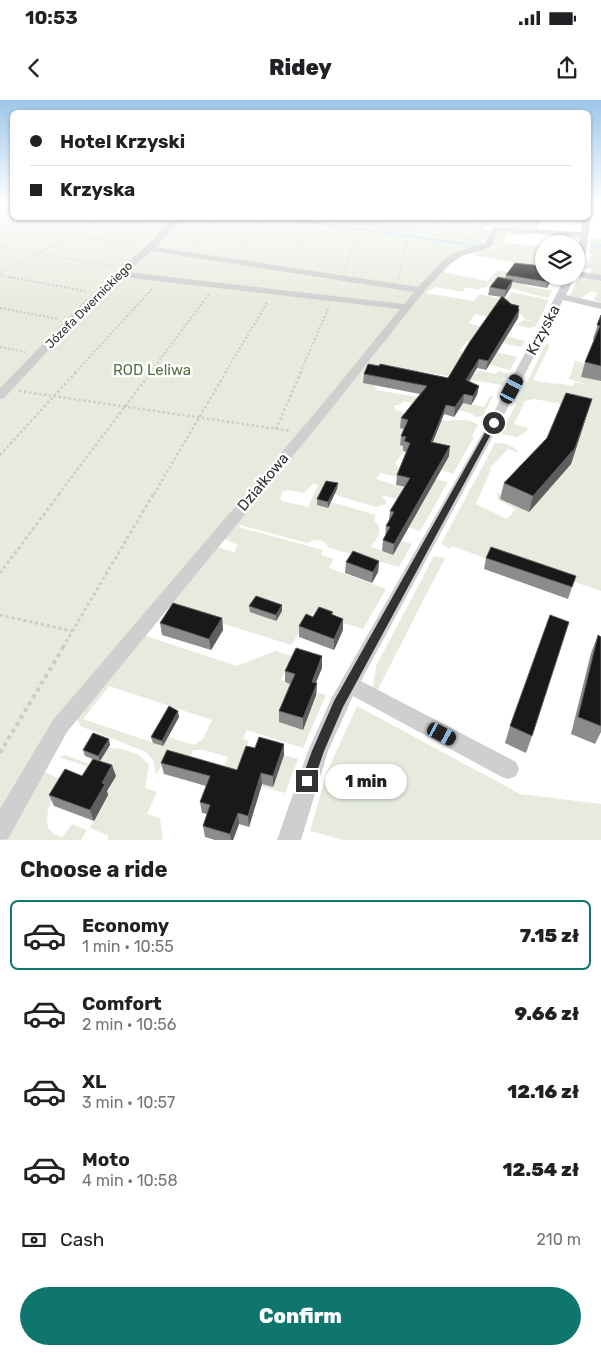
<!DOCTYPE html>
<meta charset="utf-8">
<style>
body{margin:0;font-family:Rubik,sans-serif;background:#f2f2f2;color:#202124;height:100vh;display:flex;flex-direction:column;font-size:19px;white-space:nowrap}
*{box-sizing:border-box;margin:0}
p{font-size:16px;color:#757577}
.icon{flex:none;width:28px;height:28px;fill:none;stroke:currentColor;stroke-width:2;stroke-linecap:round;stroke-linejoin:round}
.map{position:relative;height:740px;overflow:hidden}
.drawer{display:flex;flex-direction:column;background:#fff;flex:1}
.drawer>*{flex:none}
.hud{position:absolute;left:10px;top:10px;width:581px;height:110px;border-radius:8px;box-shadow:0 1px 4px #0004;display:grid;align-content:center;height:110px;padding:0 20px;background:#fff}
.fabs{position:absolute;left:535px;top:135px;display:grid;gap:10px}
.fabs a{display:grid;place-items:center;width:50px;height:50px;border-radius:50%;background:#fff;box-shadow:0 1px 4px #0004;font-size:25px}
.end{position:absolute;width:22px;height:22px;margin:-11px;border:6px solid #323232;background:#fff;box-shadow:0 0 0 2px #fff}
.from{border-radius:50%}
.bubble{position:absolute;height:35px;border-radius:18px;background:#fff;box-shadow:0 1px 4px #0004;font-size:16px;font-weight:800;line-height:35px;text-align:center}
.car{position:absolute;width:15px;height:30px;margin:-15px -8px;border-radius:6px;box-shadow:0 0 4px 1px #0007;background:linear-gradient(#222 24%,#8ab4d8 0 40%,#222 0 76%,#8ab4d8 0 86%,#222 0)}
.hud b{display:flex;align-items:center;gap:18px;height:48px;font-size:19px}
.hud b+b{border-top:1px solid #e0e0e0}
.hud i{width:12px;height:12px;background:#202124}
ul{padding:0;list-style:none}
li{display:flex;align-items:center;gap:15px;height:70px;margin:0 10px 8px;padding:0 10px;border:2px solid transparent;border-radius:8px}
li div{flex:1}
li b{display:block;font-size:19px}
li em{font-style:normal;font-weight:800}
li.current{border-color:#0f766e}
li>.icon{width:45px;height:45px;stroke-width:1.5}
h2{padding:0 20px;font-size:22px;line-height:60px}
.pay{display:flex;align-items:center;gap:12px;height:55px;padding:0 20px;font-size:19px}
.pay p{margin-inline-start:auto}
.cta{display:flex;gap:10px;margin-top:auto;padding:10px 20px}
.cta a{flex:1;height:58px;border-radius:30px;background:#0f766e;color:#fff;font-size:20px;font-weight:800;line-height:58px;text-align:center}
.status{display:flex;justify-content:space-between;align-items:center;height:35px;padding:0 25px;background:#fff;direction:ltr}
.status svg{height:14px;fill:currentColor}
header{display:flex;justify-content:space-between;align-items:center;height:65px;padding:0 20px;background:#fff;font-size:22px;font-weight:800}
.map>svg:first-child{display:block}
</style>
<div class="status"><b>10:53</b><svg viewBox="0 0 49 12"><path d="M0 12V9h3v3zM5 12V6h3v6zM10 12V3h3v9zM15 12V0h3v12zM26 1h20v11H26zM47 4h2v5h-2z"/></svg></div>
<header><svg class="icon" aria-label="back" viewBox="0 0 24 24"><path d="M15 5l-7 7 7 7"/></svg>Ridey<svg class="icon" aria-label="share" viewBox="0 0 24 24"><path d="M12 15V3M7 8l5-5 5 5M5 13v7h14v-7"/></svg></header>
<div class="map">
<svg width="601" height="740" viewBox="0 0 601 740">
<rect width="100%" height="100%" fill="#fff"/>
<!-- green -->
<path fill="#e6ebde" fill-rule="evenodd" d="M0 102H12V118H543L537 127 538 130H534L486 126 484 128 491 130 483 144 459 152 415 191 303 331H300L173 485 0 719Z
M500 130 530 133 528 136 506 134 504 143 544 146V167L473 155 478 150 496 148 491 144Z
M601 138V176L589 173 592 169 585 168 591 156 589 151 591 139Z
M443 169H446L443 172 488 181 497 170 511 173 525 181 523 185 552 191 548 198 490 183 486 188 481 187 479 190 466 187 463 192 436 187 425 193 474 201 479 194 506 200 511 192 549 200 536 226 530 228 516 225 524 220 535 222 524 219V217L520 214 494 210 489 214V217L475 214 469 223C487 229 506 237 525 241L522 247 486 240 483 244 467 241 459 251 484 257 488 250 517 257 510 270 465 259 455 269 475 274 478 270 496 274 498 271 508 273 506 278 501 279 505 281 502 285 418 271 416 276 375 285 376 290 429 299 431 295 484 307 490 296H493L483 316 476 317 470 313 436 304 424 306 404 301 401 304 394 306 396 310C408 314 422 320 435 321 451 323 464 315 478 325L472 336 474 337 453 374 441 370 448 356 405 346 402 354 395 363 401 371 399 377 380 373 376 379 414 391 436 379 448 382 420 431 408 427 402 400 381 395 386 401V404L376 407 339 396 335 394 337 389 328 408 331 402 376 415 374 420C385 432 378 435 371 447L393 454 401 441 412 444 399 467 329 448C324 439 317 438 307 443L240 425 238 427 323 450 321 455 334 459 329 468 386 489 363 529 312 514 291 545 168 506 217 447 234 452 238 445 224 439 360 271 366 266 421 192ZM313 384 318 385 308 407 282 401 280 398 282 392 289 390 304 393Z
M580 176 601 180V203L594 200 597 193 591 191 580 199 569 197Z
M546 244 550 245 533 280C547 284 559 283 573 286L575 282 589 285 569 279 575 261 585 264 581 277 601 281V491L494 454 488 459 452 446 450 449 441 444 495 343C501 342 516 345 518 353L508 349 489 369 491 370 476 404 507 419 516 409 498 400 497 392 529 412 568 367 545 350 567 305 534 299 525 301 514 324 528 328 526 332 517 337 501 334Z
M434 456 445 458 377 591 373 587 376 566Z
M143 535 237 566 276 551 292 556 281 580 326 595 303 648 247 630 243 639 249 641 237 676 284 655 298 659 285 693 165 661 156 674 153 660 146 652 80 626 79 621 73 619ZM109 586 212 620 203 639 194 645 168 637 163 646 83 619ZM193 650H204L228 657 224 671 189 659Z
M357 606 520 694 601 704V740H343L310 731 327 672Z
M108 648C124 648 139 652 149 665L145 688 157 692 147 714 160 718 163 740H107L109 736 90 728 108 695 106 694 116 676 59 657 65 655 97 667Z
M45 672 64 681C52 698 45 707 48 728L54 734 62 737 72 724 87 730 81 740H2L40 676H42Z"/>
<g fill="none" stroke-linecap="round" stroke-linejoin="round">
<!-- stream -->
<path stroke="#cee3ed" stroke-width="2.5" d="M277 118 478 146
M592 147 601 145"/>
<!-- path-far4 -->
<path stroke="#ccc" stroke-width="1" stroke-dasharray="1 1" stroke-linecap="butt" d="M593 102V112
M102 118 156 126
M280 118 461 143
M312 118 424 133 440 119
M338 118 366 123
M374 118 367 122 426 130
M430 118 483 127
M502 118 538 121
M534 118H542
M0 124 138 145
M429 129 473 136 491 118
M424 133 472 139
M192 145 217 118
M0 147 114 166
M238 154 264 119
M291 162 311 127
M344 169 357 132
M0 174 102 118
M0 175 16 178
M398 178 408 139"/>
<!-- path-far3 -->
<path stroke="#ccc" stroke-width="2" stroke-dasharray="2 2" stroke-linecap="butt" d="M9 177 85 191
M398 179 399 177
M0 208 58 219
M0 247 25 252
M75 273 153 188
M150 273 210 193
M225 273 268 201
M300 273 329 207"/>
<!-- path-far2 -->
<path stroke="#ccc" stroke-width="2.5" stroke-dasharray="2.5 2.5" stroke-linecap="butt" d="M19 291 291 331
M276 329 301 272
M0 355 76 272
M59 394 151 272
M154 394 226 272"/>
<!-- path-far1 -->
<path stroke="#ccc" stroke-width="3" stroke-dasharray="3 3" stroke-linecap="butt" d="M0 473 60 393
M0 515 72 531
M63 547 154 393"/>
<!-- path -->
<path stroke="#ccc" stroke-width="4" stroke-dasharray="4 4" stroke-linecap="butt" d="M0 653 64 546"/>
<!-- minor -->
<path fill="#cfcfcf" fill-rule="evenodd" d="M0 106H10L11 111 4 113 3 110H0Z
M589 116 591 118 586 151 579 167 576 168V155L580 137 498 131 491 147 462 156 450 164 425 190 329 312 67 632 8 739 0 740V709L53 620 321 306 400 209 122 177 90 206 4 298 0 299V288L84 202 156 137 165 125 175 118H183L155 147 418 187 444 160 456 152 485 143 493 127 581 132 583 118ZM151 151 414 192 404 204 127 172Z
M576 171 601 175V181L575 176 566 195 601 203V209L563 200 493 336 361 581 516 662 519 669 516 676 508 679 500 676 353 596 328 651 301 740H277L308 651 331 599 481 336 566 176H576Z"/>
</g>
<!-- wall -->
<path fill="#8c8c8c" d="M506 175 553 176 547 188 512 182 511 187 504 198 511 204 519 206 518 209 519 210 518 218 486 270 477 268 469 282 479 286 477 295 471 305 463 303 454 317 444 314 433 342 449 356 393 455 382 451 383 440 385 436 386 426 389 420 390 411 405 387 396 385 397 375 406 352 403 351V346L400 345 401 336 404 329 400 328 401 318 420 294 363 283 364 274 448 278 502 197 488 195 490 187 505 178Z
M601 215V281L581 277 585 262 594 240 593 239Z
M592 299 571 364 529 412 500 399 504 383Z
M338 383 337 389 328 408 317 405V399Z
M486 458 572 487 568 499 484 469Z
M379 461 378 472 372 483 345 473 346 462Z
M249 506 282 511 276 521 250 512Z
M333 512V515L343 530 334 550 299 537V526L313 517Z
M222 518 223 530 211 550 162 535 160 523Z
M598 535 601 537V632L595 644 571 634 591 553Z
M322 568 316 583H317L316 595 303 630 279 622V611L290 584 285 582V571Z
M179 617 163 646 153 643 151 637Z
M510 626 532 636 526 653 505 643Z
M284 644V655L273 687 262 684 249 727 239 724 233 740H215L205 737 203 726 207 714 202 713 200 702 206 686 164 674 161 663 237 670 255 648Z
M110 645 100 661 116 676 107 691 108 695 94 721 54 706 49 695 82 676 95 660 85 656 83 650Z"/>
<!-- shaded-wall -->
<path fill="#5e5e5e" d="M551 176H553L547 188 548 182Z
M513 180 511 187 504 198 506 190Z
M519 206 518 212 519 210 518 218 486 270 488 261Z
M479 259 477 268 464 289 466 280Z
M479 286 477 295 471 305 473 296Z
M464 294 463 303 454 317 455 307Z
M592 299 571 364 529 412 533 396Z
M446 305 444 314 429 351 431 342Z
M450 346 449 356 393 455 394 444Z
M338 383 337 389 328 408V402Z
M379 461 378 472 372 483 373 472Z
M282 505V511L276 521V515Z
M222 518 223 530 211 550 209 539Z
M343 519V530L334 550V539Z
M322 556V568L311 593 312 582Z
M317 583 316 595 303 630V618Z
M178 611 179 617 163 646 162 641Z
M109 639 110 645 100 661 98 656Z
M284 644V655L273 687V676Z
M112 665 116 676 107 691 108 695 94 721 90 710 102 683Z
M261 673 262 684 249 727 248 716Z
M238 713 239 724 233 740H231L230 734Z"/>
<!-- building -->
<path fill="#191919" stroke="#5e5e5e" d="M515 163 542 166 544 163V176H551L548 182 506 175Z
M498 177 513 180 506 190 490 187Z
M502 196 511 204 519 206 518 208 519 210 488 261 479 259 466 280 479 286 473 296 464 294 455 307 446 305 431 342 450 346 394 444 383 440 390 427 386 426 394 412 390 411 410 378 397 375 410 343 404 341 406 337 401 336 408 320 401 318 427 286 364 274 368 264 379 266 380 264 448 278 469 243Z
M601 215V266L585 262 600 226 597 225Z
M566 293 592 299 575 348 533 396 504 383 547 338Z
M326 381 338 383 328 402 317 399Z
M491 447 576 476 572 487 486 458Z
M353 451 379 461 373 472 346 462Z
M256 496 282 505 276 515 249 506Z
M173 503 222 518 209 539 160 523Z
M319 507 333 512 331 514 343 519 334 539 299 526 306 514 313 517Z
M550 515 569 522 532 636 510 626Z
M598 535 601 537V626L578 617Z
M296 548 322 556 312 582 317 583 303 618 279 611 295 574 285 571Z
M169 606 178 611 162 641 151 637Z
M93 633 109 639 98 656 83 650Z
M259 637 284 644 273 676 261 673 248 716 238 713 230 734 203 726 210 705 200 702 210 676 161 663 167 650 237 670 246 646 255 648Z
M93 659 112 665 102 683 105 684 90 710 49 695 65 669 82 676Z"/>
<!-- sky -->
<linearGradient id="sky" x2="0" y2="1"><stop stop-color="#9dc7ea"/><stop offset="0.5" stop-color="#fff"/><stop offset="1" stop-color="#fff" stop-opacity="0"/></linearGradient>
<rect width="601" height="206" fill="url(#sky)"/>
<!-- route -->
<path fill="#323232" d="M491 322 497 323 343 607 324 651 312 686 307 688 303 686 301 681 312 651 334 601Z"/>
<g text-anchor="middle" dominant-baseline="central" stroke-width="5" stroke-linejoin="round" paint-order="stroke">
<!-- far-street labels -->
<g font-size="12" fill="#323232" stroke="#fff">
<text transform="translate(89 205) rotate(-45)">Józefa Dwernickiego</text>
</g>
<!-- street labels -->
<g font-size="15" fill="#323232" stroke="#fff">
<text transform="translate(543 230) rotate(-62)">Krzyska</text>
<text transform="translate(263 382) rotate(-50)">Działkowa</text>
</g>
<!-- park labels -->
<g font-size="15" fill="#586d3f" stroke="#fff">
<text x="152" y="270">ROD Leliwa</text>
</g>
</g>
</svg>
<div class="fabs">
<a><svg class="icon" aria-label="layers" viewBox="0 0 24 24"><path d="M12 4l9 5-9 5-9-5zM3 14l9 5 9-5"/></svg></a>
</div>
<i class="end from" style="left:494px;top:323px"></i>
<i class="end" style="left:307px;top:681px"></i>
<div class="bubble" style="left:325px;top:664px;width:82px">1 min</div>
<i class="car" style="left:512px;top:289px;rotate:28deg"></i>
<i class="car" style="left:442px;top:634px;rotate:118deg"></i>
<div class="hud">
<b><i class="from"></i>Hotel Krzyski</b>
<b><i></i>Krzyska</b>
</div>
</div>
<section class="drawer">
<h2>Choose a ride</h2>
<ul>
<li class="current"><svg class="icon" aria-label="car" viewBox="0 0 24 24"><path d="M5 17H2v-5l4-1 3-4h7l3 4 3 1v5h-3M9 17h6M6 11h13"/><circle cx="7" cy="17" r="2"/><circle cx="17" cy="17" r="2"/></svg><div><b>Economy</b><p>1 min · 10:55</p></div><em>7.15 zł</em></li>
<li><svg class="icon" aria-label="car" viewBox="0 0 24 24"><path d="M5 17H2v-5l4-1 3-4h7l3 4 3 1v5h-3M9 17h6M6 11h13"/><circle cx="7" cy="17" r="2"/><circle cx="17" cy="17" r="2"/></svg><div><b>Comfort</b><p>2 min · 10:56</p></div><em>9.66 zł</em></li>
<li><svg class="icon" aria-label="car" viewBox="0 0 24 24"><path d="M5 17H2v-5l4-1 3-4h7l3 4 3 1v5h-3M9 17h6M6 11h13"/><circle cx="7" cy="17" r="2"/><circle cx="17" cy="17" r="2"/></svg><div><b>XL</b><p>3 min · 10:57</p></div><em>12.16 zł</em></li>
<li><svg class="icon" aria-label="car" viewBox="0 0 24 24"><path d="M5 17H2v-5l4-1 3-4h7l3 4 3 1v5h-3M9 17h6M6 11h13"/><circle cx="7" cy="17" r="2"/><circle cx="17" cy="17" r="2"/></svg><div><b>Moto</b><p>4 min · 10:58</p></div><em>12.54 zł</em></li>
</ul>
<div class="pay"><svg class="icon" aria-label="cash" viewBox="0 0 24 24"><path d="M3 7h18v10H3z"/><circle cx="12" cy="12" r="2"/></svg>Cash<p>210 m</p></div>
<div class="cta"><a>Confirm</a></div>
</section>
